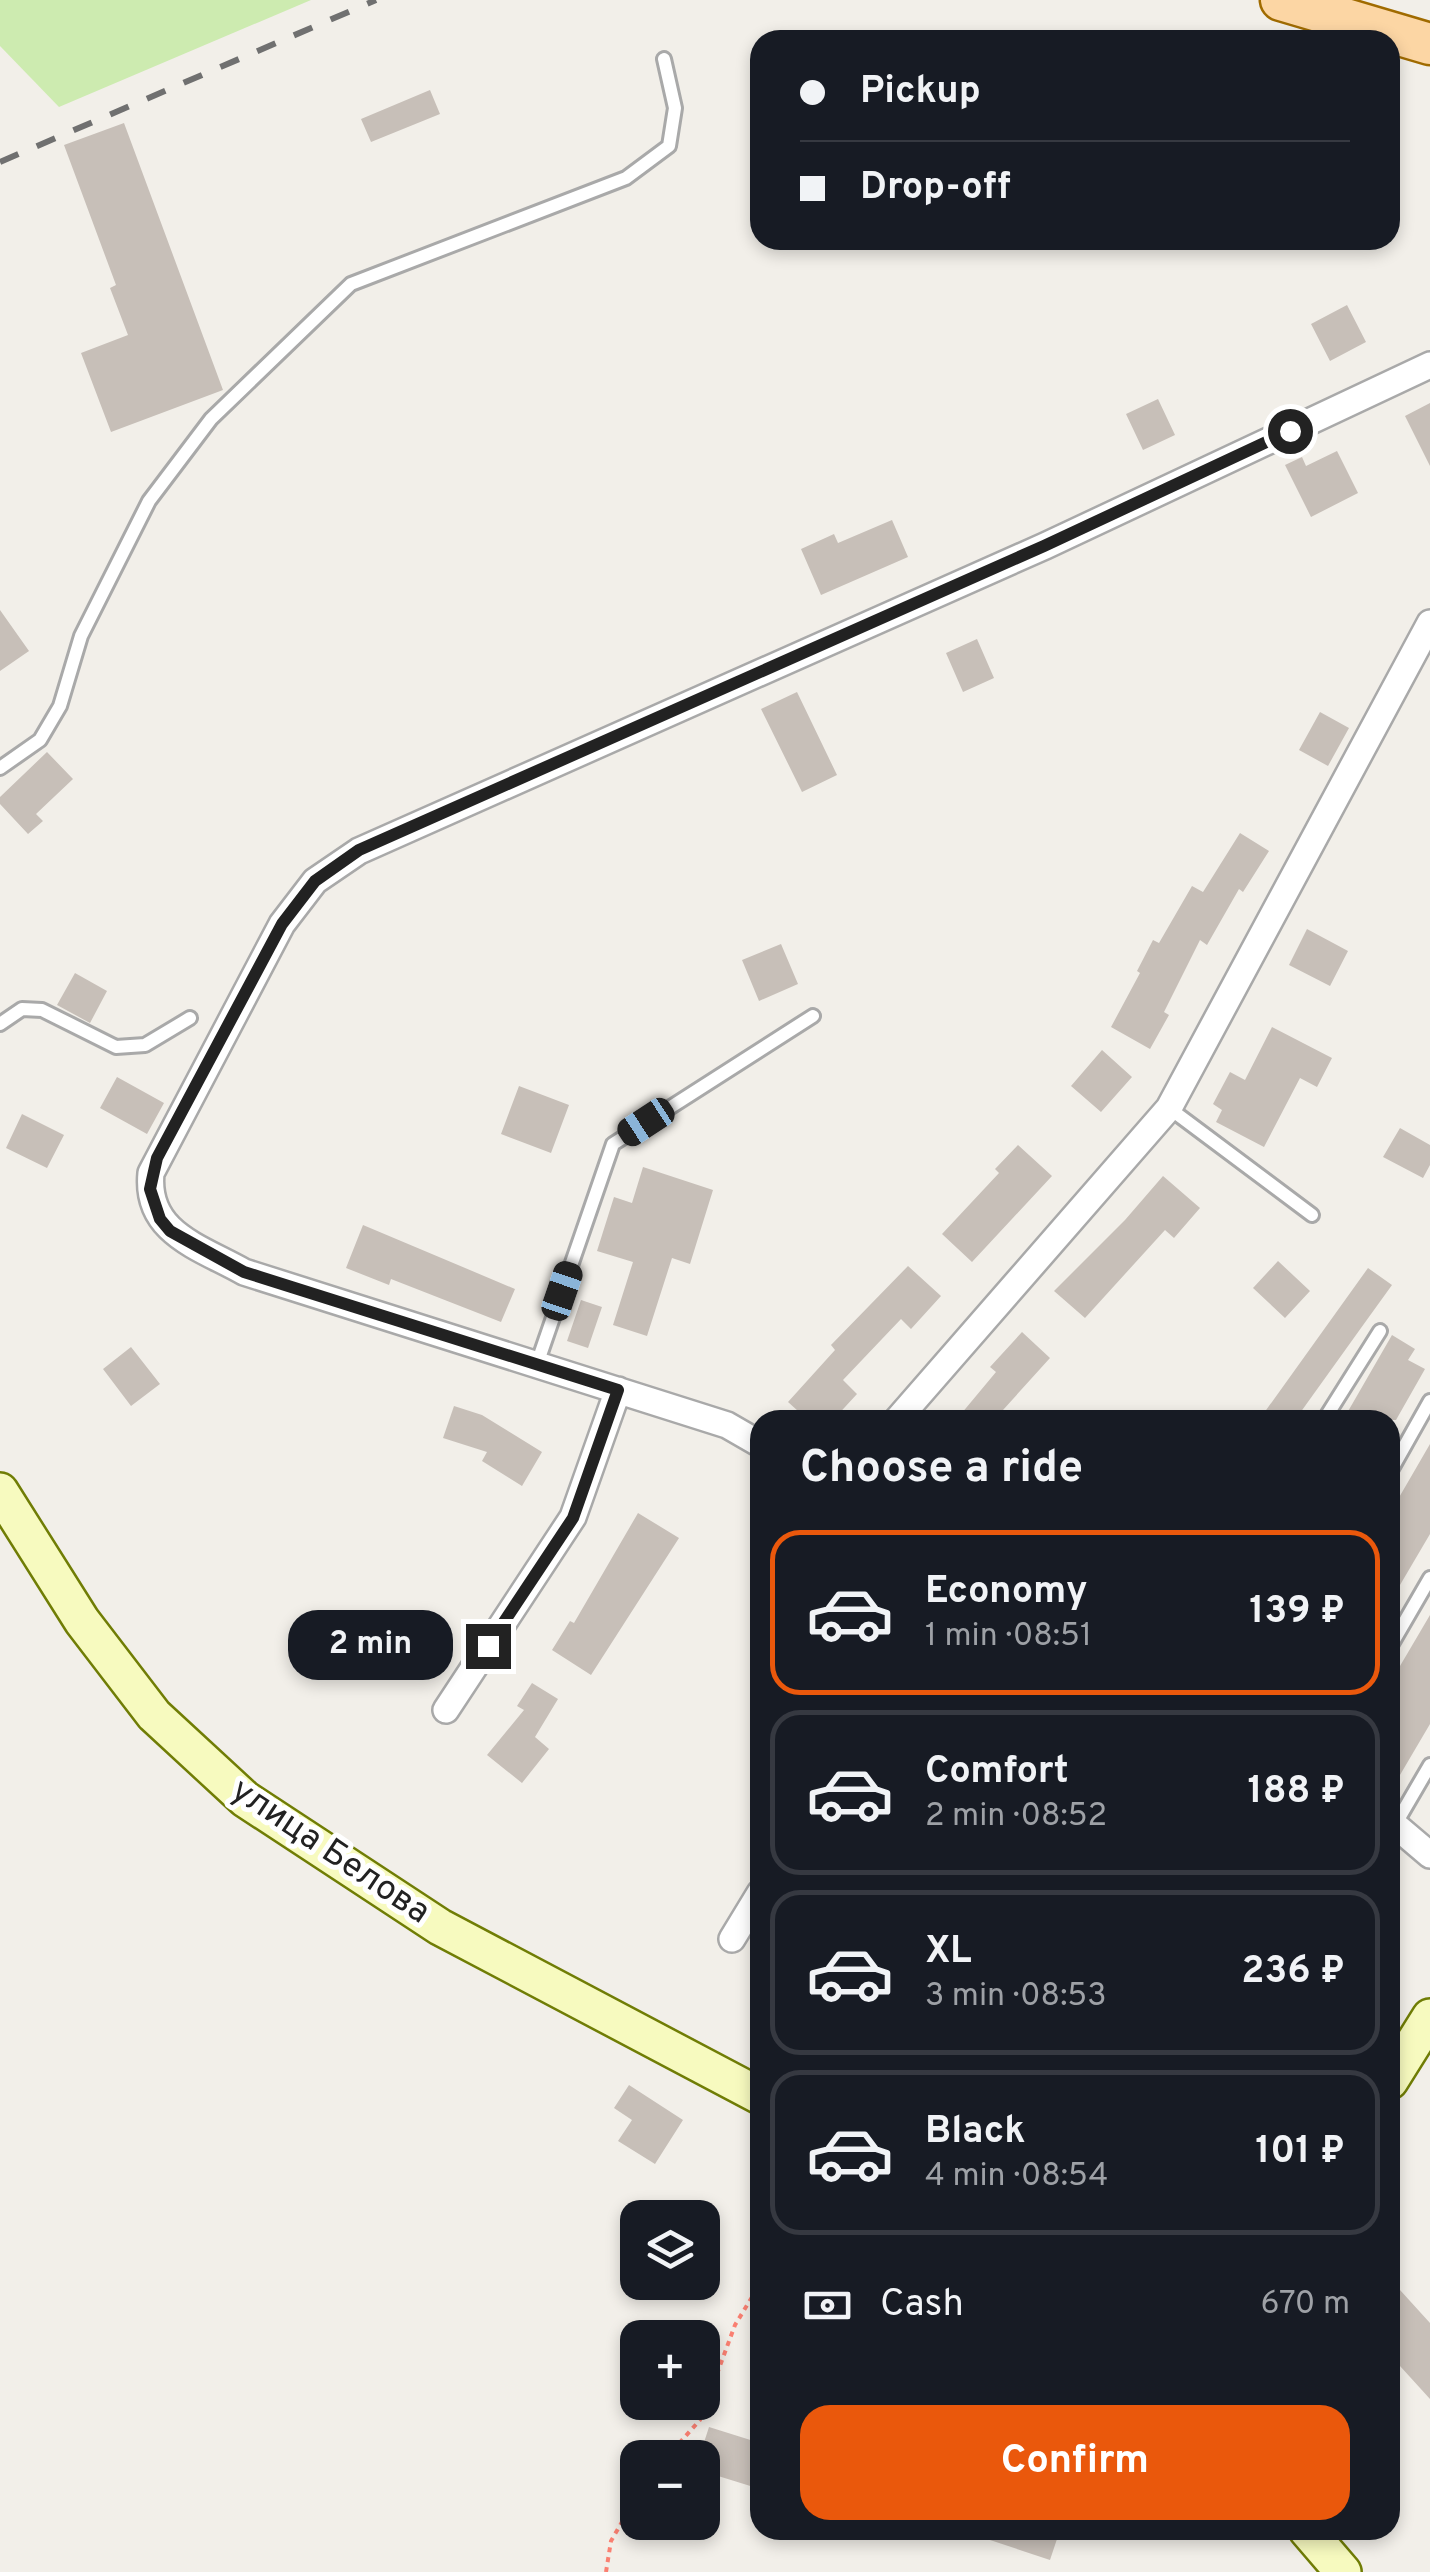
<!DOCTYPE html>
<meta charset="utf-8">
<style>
body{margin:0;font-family:Overpass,sans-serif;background:#20242c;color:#f1f3f6;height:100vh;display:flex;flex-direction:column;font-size:38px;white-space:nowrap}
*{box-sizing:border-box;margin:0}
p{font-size:32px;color:#9ea1a6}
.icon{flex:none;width:55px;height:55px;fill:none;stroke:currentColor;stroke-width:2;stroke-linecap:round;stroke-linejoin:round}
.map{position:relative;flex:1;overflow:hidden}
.sheet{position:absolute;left:750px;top:1410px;width:650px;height:1130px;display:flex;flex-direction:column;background:#171b24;border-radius:30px;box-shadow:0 5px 15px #0003}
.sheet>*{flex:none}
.guide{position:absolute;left:750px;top:30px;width:650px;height:220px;border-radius:30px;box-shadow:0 5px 15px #0003;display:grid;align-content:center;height:220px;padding:0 50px;background:#171b24}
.fabs{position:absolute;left:620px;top:2200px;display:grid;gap:20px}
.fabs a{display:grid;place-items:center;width:100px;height:100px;border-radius:20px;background:#171b24;box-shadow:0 5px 15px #0003;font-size:50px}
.end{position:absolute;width:45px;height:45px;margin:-22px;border:12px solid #222;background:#fff;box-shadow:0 0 0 5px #fff}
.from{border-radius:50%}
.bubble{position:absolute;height:70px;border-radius:30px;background:#171b24;box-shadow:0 5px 15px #0003;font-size:32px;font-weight:700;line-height:70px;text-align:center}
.car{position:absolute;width:30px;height:60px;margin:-30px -15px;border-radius:12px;box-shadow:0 0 8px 2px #0007;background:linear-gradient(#222 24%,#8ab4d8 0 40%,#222 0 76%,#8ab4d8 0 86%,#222 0)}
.guide b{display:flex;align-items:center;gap:35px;height:95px;font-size:38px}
.guide b+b{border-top:2px solid #363941}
.guide i{width:25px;height:25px;background:#f1f3f6}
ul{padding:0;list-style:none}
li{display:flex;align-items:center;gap:30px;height:165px;margin:0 20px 15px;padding:0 30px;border:5px solid #363941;border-radius:30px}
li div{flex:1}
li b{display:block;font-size:38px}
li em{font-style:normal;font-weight:700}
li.active{border-color:#ea580c}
li>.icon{width:90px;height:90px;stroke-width:1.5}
h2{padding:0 50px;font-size:45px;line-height:120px}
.pay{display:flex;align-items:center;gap:25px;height:110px;padding:0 50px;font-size:38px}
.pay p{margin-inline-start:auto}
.primary-button{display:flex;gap:20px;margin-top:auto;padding:20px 50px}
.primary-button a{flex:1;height:115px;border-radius:30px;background:#ea580c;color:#fff;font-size:40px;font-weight:700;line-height:115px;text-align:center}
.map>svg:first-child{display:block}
</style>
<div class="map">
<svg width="1430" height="2572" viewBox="0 0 1430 2572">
<rect width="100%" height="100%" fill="#f2efe9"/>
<!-- grass -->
<path fill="#cdebb0" d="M0 0H311L59 107 0 46Z"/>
<!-- building -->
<path fill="#c7bfb8" d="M430 90 440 114 371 142 361 119Z
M124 123 223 390 111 432 81 353 128 335 110 288 116 285 64 145Z
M1347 305 1366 342 1330 361 1311 324Z
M1158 399 1175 435 1143 450 1126 414Z
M1430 403V466L1405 416Z
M1337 451 1358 493 1311 517 1285 465 1302 457 1306 466Z
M892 520 908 557 821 595 801 549 834 534 838 543Z
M0 610 29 651 0 671Z
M977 639 994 678 963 692 946 653Z
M797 692 837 775 802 792 761 709Z
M1320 712 1349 728 1328 766 1299 750Z
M47 752 73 779 36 814 43 821 28 834 0 804V797Z
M1240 833 1269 851 1243 892 1239 889 1207 945 1200 940 1164 1012 1169 1015 1150 1049 1111 1027 1140 973 1137 971 1153 940 1159 943 1192 886 1203 892Z
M1307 929 1348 951 1330 986 1289 965Z
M781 944 798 984 759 1001 742 960Z
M75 973 107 991 90 1023 57 1005Z
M1272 1027 1332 1058 1317 1087 1300 1078 1264 1147 1216 1122 1222 1110 1213 1104 1230 1072 1245 1080Z
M1102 1050 1132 1077 1101 1112 1071 1086Z
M117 1077 164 1103 147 1134 100 1108Z
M519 1086 569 1105 551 1153 501 1134Z
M22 1114 64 1135 47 1168 6 1148Z
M1400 1128 1430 1145V1165L1423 1178 1383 1157Z
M1018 1145 1052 1176 972 1262 942 1234 999 1173 995 1169Z
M643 1167 713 1190 690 1264 672 1258 647 1336 613 1325 633 1262 597 1251 614 1197 632 1203Z
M1163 1176 1200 1208 1174 1238 1165 1230 1085 1318 1054 1291 1125 1220Z
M363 1225 515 1289 501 1322 391 1279 389 1285 346 1268Z
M1278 1261 1310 1291 1285 1318 1253 1288Z
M908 1266 941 1296 911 1329 901 1319 843 1380 857 1394 833 1420H808L788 1402 835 1350 831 1345Z
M1368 1268 1392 1285 1361 1328 1295 1420H1259Z
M581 1300 602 1307 588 1348 567 1341Z
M1022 1332 1050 1358 1003 1410 1015 1420H956L996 1372 990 1367Z
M1392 1335 1415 1349 1408 1360 1425 1369 1396 1420H1343Z
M131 1347 160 1384 131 1406 103 1369Z
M454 1406 482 1415 542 1452 522 1486 482 1461 487 1452 443 1438Z
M1430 1444V1534L1390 1602V1513Z
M638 1513 679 1538 591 1675 552 1650 570 1621 574 1623Z
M1430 1615V1724L1390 1792V1683Z
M532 1683 558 1699 535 1737 549 1749 522 1783 487 1755 524 1710 517 1706Z
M629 2085 683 2120 655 2164 618 2141 632 2120 614 2108Z
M1390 2279 1430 2323V2399L1390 2355Z
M709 2427 760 2443V2489L702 2471V2458H699Z
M970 2530H1060L1050 2560 969 2533Z"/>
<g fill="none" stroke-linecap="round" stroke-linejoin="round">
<!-- lane casing -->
<g stroke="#a9a9a9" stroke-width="18">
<path id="lane" d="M0 768 40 740 60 706 81 636 149 501 211 419 351 284 626 178 669 146 675 108 664 59
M0 1024 22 1009 42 1010 116 1047 145 1045 190 1018
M1169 1108 1312 1215
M537 1364 613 1144 813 1016
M1324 1420 1380 1331
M1390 1472 1430 1401
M1390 1647 1430 1578
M1395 1825 1430 1765"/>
</g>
<!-- street casing -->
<g stroke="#a9a9a9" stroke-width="30">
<path id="street" d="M897 1420 1169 1108 1430 623
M760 1444 727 1425 244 1272C200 1247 145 1233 151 1173L282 924 315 881 359 851 1045 546 1430 365
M446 1710 573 1517 618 1390
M1390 1821 1430 1855
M732 1939 760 1893"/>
</g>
<!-- secondary casing -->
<g stroke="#707d05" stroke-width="40">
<path id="secondary" d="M0 1491 82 1621 154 1715 245 1799 440 1927 760 2096
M1390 2081 1430 2017
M1307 2530 1343 2572"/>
</g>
<!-- primary casing -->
<g stroke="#a06b00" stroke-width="45">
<path id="primary" d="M1281 0 1430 44"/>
</g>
<!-- path -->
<path stroke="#fa8072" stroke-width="4" stroke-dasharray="5 5" stroke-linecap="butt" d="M666 2458 700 2420 735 2325 760 2284
M606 2572 611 2541 638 2494"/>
<!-- lane -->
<use href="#lane" stroke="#fff" stroke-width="12"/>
<!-- street -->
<use href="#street" stroke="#fff" stroke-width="25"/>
<!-- secondary -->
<use href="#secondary" stroke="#f7fabf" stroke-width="35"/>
<!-- primary -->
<use href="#primary" stroke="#fcd6a4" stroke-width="40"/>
<!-- rail -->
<path stroke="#707070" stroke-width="6" stroke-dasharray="20 20" stroke-linecap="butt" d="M0 162 376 0"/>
</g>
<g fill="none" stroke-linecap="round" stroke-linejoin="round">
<!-- route -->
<path stroke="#222" stroke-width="12" d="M488 1646 573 1518 618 1390 244 1272 170 1231 160 1219 150 1189 157 1158 282 924 315 881 359 850 1044 546 1290 431"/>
</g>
<g text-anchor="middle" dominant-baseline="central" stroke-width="10" stroke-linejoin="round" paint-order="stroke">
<!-- street labels -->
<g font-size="35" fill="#222" stroke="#fff">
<text transform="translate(330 1852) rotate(34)">улица Белова</text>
</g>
</g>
</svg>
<div class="fabs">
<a><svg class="icon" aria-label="layers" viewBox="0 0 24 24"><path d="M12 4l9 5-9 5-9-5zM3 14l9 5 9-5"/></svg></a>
<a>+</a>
<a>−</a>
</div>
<i class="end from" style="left:1290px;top:431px"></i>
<i class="end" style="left:488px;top:1646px"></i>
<div class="bubble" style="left:288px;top:1610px;width:165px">2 min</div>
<i class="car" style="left:646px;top:1122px;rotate:237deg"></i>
<i class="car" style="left:562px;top:1291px;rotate:19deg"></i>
<div class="guide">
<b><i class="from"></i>Pickup</b>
<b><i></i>Drop-off</b>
</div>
<section class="sheet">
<h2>Choose a ride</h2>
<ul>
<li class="active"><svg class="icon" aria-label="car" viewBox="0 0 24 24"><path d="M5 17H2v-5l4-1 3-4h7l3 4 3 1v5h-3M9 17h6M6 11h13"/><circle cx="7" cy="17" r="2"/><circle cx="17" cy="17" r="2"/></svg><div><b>Economy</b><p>1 min · 08:51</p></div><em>139 ₽</em></li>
<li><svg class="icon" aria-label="car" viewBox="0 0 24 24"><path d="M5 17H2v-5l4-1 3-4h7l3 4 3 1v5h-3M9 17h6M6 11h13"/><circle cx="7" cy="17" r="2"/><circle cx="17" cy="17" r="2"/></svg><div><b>Comfort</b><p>2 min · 08:52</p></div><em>188 ₽</em></li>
<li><svg class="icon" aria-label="car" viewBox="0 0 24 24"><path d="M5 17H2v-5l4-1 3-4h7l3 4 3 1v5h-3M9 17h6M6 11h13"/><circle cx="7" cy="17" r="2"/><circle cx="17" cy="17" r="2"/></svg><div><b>XL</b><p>3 min · 08:53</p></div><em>236 ₽</em></li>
<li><svg class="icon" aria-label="car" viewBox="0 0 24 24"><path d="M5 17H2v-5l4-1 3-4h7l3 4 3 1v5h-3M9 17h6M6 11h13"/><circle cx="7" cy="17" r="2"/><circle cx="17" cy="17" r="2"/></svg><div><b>Black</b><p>4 min · 08:54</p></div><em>101 ₽</em></li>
</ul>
<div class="pay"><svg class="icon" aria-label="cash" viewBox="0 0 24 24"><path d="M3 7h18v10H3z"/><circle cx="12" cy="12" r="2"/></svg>Cash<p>670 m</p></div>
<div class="primary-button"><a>Confirm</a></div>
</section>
</div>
